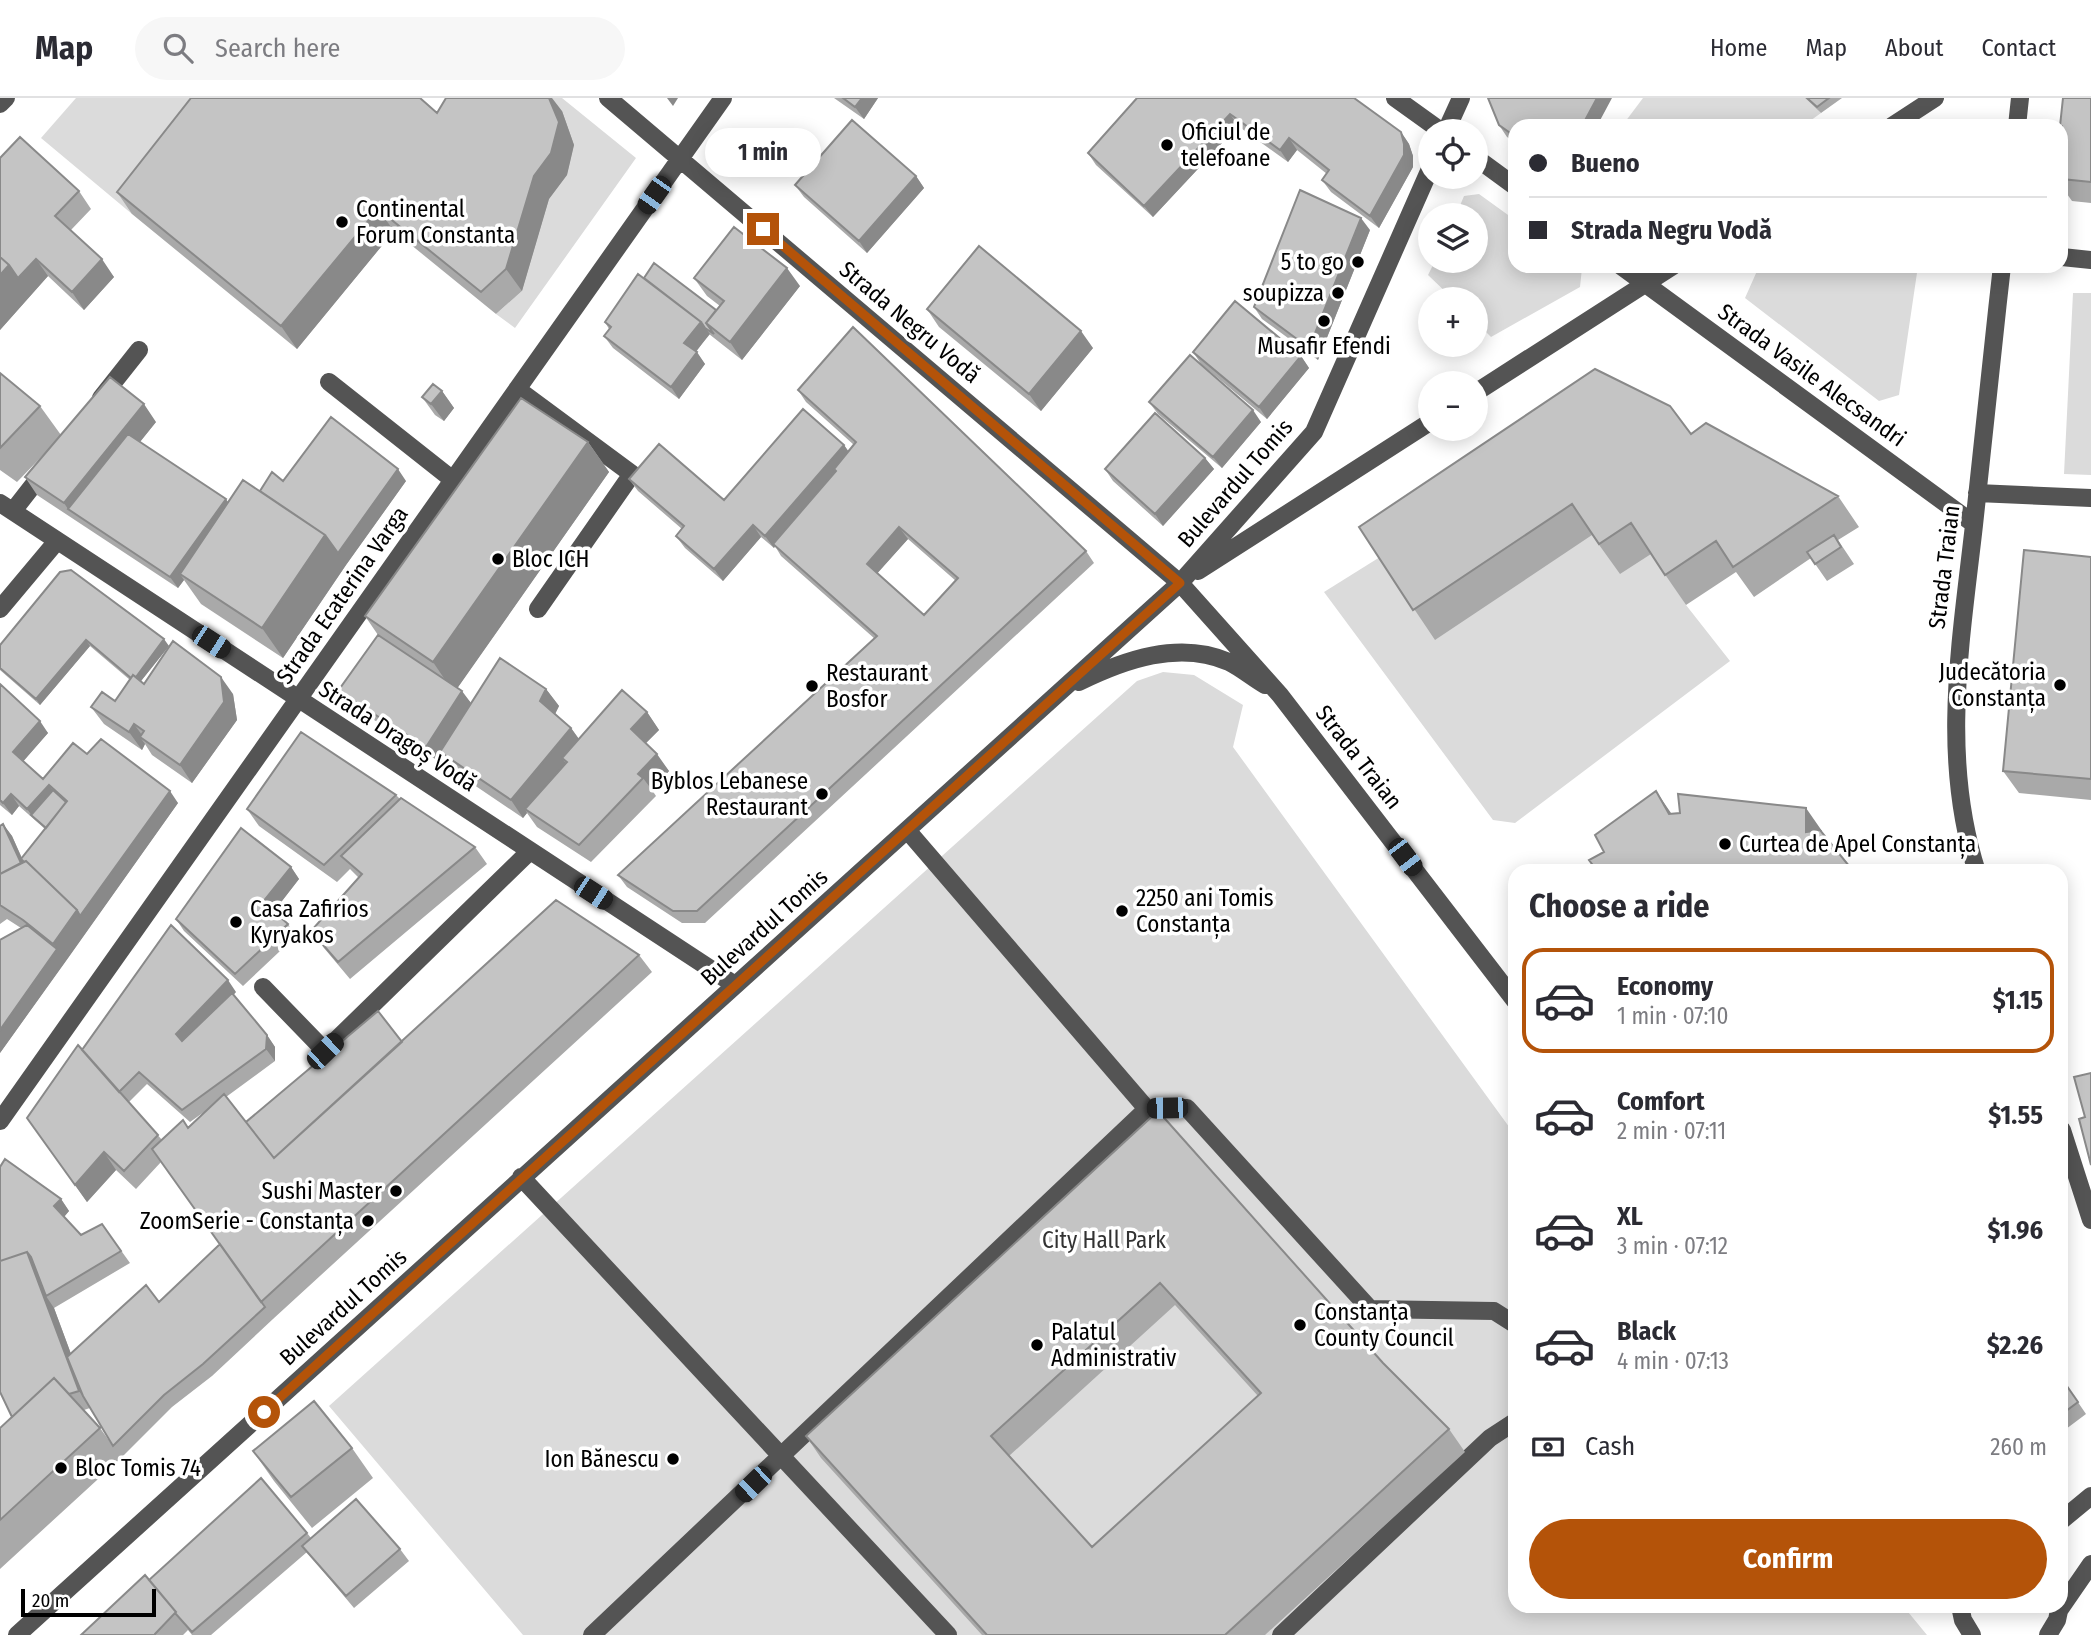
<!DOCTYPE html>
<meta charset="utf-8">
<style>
body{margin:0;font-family:"Fira Sans Condensed",sans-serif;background:#f7f7f7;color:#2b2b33;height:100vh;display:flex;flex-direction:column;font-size:26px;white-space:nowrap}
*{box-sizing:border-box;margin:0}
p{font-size:23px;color:#7c7c81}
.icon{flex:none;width:38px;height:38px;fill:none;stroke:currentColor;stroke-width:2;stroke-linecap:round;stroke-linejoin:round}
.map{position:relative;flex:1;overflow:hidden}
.details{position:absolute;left:1508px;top:766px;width:560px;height:749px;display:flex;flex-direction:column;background:#fff;border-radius:21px;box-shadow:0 4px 18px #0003}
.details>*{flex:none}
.guide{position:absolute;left:1508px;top:21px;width:560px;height:154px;border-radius:21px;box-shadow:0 4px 18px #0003;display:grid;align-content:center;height:154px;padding:0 21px;background:#fff}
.fabs{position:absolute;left:1418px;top:21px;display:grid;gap:14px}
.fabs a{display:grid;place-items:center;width:70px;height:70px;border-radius:50%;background:#fff;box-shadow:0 4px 18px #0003;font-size:35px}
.scale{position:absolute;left:21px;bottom:18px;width:135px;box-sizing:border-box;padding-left:7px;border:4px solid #000;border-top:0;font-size:19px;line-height:24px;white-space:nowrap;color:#000;-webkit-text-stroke:5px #fff;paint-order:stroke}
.end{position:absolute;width:32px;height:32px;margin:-16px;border:9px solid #b45309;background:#fff;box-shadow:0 0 0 4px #fff}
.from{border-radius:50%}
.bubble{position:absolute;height:49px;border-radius:24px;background:#fff;box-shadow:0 4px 18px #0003;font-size:23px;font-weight:700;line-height:49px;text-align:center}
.car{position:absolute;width:21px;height:42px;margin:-21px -10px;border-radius:9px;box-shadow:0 0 5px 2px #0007;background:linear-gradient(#222 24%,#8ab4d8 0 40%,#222 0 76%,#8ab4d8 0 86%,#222 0)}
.guide b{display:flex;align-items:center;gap:24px;height:66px;font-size:26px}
.guide b+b{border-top:2px solid #e1e1e2}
.guide i{width:18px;height:18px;background:#2b2b33}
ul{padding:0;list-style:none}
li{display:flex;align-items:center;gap:21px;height:105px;margin:0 14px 10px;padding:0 7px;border:4px solid transparent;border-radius:21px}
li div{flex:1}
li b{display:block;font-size:26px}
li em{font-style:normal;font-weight:700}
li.selected{border-color:#b45309}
li>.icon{width:63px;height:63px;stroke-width:1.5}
h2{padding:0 21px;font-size:32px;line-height:84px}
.pay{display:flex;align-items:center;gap:18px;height:77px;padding:0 21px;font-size:26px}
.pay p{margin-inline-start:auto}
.primary-button{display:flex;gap:14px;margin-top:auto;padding:14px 21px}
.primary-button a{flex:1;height:80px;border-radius:42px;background:#b45309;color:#fff;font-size:28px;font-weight:700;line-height:80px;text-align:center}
header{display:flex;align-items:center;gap:42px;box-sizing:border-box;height:98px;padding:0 35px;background:#fff;border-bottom:2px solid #e1e1e2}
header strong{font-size:33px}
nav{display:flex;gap:38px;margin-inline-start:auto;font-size:24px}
.search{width:490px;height:63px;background:#f7f7f7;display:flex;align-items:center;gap:18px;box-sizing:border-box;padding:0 24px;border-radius:38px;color:#7c7c81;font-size:26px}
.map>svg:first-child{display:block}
</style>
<header>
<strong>Map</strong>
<div class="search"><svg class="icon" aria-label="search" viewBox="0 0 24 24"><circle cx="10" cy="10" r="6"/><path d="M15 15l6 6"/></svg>Search here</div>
<nav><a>Home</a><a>Map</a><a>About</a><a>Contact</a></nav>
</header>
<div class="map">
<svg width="2091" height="1537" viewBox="0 0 2091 1537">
<rect width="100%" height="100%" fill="#fff"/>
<!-- green -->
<path fill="#dbdbdb" d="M76 0H220L222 2 132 116 41 40Z
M546 0H562L636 60 515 230 496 216 522 193 549 101 567 77 574 47Z
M1643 0H1805L1821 15 1803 28H1622Z
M1479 96 1515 122 1516 168H1579L1582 170 1580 189 1491 239 1475 223V201H1453L1428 177 1435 163H1475V117H1456L1464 98Z
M1763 168H1918L1899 297 1879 303 1745 200 1757 173Z
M2073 195H2091V377L2064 376Z
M1593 436 1652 455 1686 507 1730 563 1515 725 1493 722 1324 494 1380 459Z
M1163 574 1194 577 1243 607 1233 649 1515 1037 1516 1508 1904 1509 1927 1537H523L329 1308 1137 583Z"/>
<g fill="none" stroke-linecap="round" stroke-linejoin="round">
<!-- minor -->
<path stroke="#545454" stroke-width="18" d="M608 0 1180 485 1280 597 1516 904
M1395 0 1441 33
M0 6 6 0
M1892 28 1935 0
M2017 28 2020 0
M1446 33 1461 0
M1475 59 1516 89
M2062 159 2091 162
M1621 168 1974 426
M329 284 453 382
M517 291 632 376 538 511
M1475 295 1673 168
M101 300 139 252
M1977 395 2091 400
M0 405 735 887
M13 413 45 372
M1198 473 1430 324
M0 511 57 443
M1079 584C1124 562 1179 542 1229 564 1241 570 1253 580 1265 587
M907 732 1147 1011 1187 1010 1370 1211 1494 1213 1516 1227
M1977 774C1940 659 1961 543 1974 427 1984 340 1992 254 2002 168
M263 889 325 953 530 753
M0 1023 723 0
M2062 1032 2091 1122
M521 1079 948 1537
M2062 1422 2091 1398
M1960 1508 1963 1522 1972 1537
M2060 1511 2091 1466
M17 1537 1180 485 1314 334 1430 71
M592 1537 1147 1011
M1281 1537 1490 1340 1516 1323
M2048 1537 2057 1522 2060 1508"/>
</g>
<!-- wall -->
<path fill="#a9a9a9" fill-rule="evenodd" d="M834 0H878L864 21Z
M1137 0 1401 34 1409 46 1413 58V69L1379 130 1331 94 1322 82 1327 76 1297 52 1288 64 1238 28 1153 119 1096 67 1088 55Z
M1805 0H1842L1821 15Z
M2091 0V105L2072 103 2062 89V28Z
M562 13 574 47 567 77 549 101 522 193 496 216 394 133 297 251 132 116 117 94 437 15Z
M1499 27 1516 28V45L1507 39Z
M0 60 79 93 91 111 71 132 114 179 84 212 48 178 0 232Z
M916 78 924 90 867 155 804 99 795 87Z
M1370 132 1318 262 1262 221 1254 209Z
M644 180 716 212 720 208 707 198 694 180 800 188 742 262 709 236 696 254 705 266 679 301 613 250 604 238 609 231 605 224Z
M927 211 1093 250 1041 313 939 229Z
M1193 254 1301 258 1309 270 1267 321 1201 266Z
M0 275 40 308 61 337 156 324 140 344 228 404 260 393 283 383H406L346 467 283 560 201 506 184 482 178 490 37 397 25 379 48 352 17 384 0 372Z
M798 292 1086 453 1094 465 705 825H682L627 789 618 777 875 541 781 458 775 448 774 450 761 439 723 483 685 450 676 438 682 431 638 393 629 381 724 402 844 347 849 354 854 347 806 304ZM908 441 956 483 924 517 877 475Z
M442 293 454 310 444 323 435 317 422 299Z
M1149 304 1261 324 1222 370 1158 316Z
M1691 336 1838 398 1859 429 1838 442 1854 466 1827 483 1811 460 1754 499 1736 474 1686 507 1651 456 1620 476 1592 437 1435 542 1359 429Z
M588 344 609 374 457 590 471 605 546 591 559 608 555 616 571 630 579 641 647 614 659 632 646 645 669 673 652 692 656 698 591 764 537 729 527 715 523 720 452 672 440 654 465 614 435 661 346 604 338 593 378 537 365 518Z
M1205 360 1214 371 1163 428 1113 383 1105 371Z
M2091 459V702L2019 695 2003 673Z
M60 474 169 548 141 583 144 586 233 596 237 622 192 685 152 657 145 646 142 652 104 626 91 609 115 603 130 582 90 548 40 607 0 572V547Z
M0 586 48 635 23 663 43 681 87 656 178 705 0 955 21 830 7 821 0 826V728L3 726 12 738 22 760 45 731 19 708 12 717 0 707Z
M396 697 400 701 475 749 487 766 350 881 324 850 311 833 359 780 350 771 337 784 259 728 247 711Z
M291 769 299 781 274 813 288 826 296 838 243 888 184 833 176 821Z
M639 857 652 874 273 1221 271 1219 273 1221 212 1278 172 1309 121 1360 0 1471V1330L12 1319 61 1101 69 1113 64 1119 81 1137 102 1126 130 1165 54 1210 71 1256 159 1204 220 1146 161 1064 136 1091 116 1072 87 1104 27 1020 82 952 236 894 233 897 267 937 275 949V963L226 999 246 1024 402 944ZM147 986 190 1024 204 1014 188 1029 162 1042 129 1004ZM90 1310 113 1348 100 1330 84 1312Z
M1158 1013 1383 1265 1449 1331 1465 1354 1265 1537H982L821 1360 806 1338ZM1175 1207 1258 1298 1092 1449 1009 1358Z
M2062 1281 2086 1316 2062 1334Z
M352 1350 373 1380 312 1430 274 1383 253 1353Z
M307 1435 311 1440 400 1451 409 1463 354 1510 307 1454 211 1537H192L188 1532 183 1537H81L149 1482Z"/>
<!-- shaded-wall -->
<path fill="#898989" d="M549 0H552L562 13 574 47 567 77 549 101 522 193 506 171Z
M667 0H678L673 8Z
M862 0H878L864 21 855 9Z
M1597 0H1612L1597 28H1582Z
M1230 16 1238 28 1153 119 1144 108Z
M1401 34 1409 46 1413 58V69L1379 130 1370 118Z
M1289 40 1297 52 1288 64 1280 52Z
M916 78 924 90 867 155 859 143Z
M378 111 394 133 297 251 281 228Z
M1361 120 1370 132 1318 262 1309 250Z
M36 161 48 178 0 232V177L9 167Z
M102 161 114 179 84 212 72 194Z
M787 170 800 188 742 262 730 244Z
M701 224 710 236 693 257 684 245Z
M1081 233 1093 250 1041 313 1029 296Z
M697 254 705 266 679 301 671 289Z
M1301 258 1309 270 1267 321 1259 309Z
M442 293 454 310 444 323 431 306Z
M144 306 156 324 80 418 68 411 76 423 64 405Z
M1253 312 1261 324 1222 370 1213 359Z
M588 344 609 374 454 595 433 564Z
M844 347 852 359 773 446 775 448 774 450 765 438Z
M1205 360 1214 371 1163 428 1155 416Z
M398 371 406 383 346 467 283 560 262 530 325 437Z
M226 401 234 413 180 476 184 482 178 490 170 479Z
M753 427 761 439 723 483 714 471Z
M899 429 908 441 875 478 867 466Z
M164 541 169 548 137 588 133 582Z
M86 542 90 548 40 607 36 601Z
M221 579 233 596 237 622 192 685 180 667Z
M546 591 559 608 553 620 540 603Z
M462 593 471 605 435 661 426 649Z
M647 614 659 632 643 648 631 631Z
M40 623 48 635 21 666 13 654Z
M134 626 147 644 140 639 145 646 142 652 129 634Z
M571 630 583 647 562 660 567 667 525 711 527 715 523 720 511 702Z
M657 656 669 673 652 692 643 680 638 676Z
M49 687 58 699 31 717 36 723 27 711Z
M170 693 178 705 66 863 53 846 77 812Z
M1656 693 1671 715 1684 738 1669 716Z
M11 696 19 708 12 717 3 705Z
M1806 710 1822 733 1821 756 1806 734Z
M3 726 12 738 23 763 21 761 24 765V771Z
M291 769 299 781 272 816 263 804Z
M57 851 66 863 0 955V932Z
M228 882 236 894 185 948 176 936Z
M267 937 275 949V963L266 951Z
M104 1054 116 1072 87 1104 75 1087Z
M61 1101 69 1113 63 1120 54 1108Z
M27 1154 39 1171 46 1198 54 1210 91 1310 79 1293Z"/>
<!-- building -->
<path fill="#c4c4c4" stroke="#898989" stroke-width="2" fill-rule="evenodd" d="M191 0H420L437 15 446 0H549L559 24 551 55 534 78 506 171 481 194 378 111 281 228 117 94Z
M843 0H862L855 9Z
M1137 0H1354L1401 34 1404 46V57L1370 118 1322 82 1329 72 1289 40 1280 52 1230 16 1144 108 1088 55Z
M1488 0H1597L1582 28H1516V39L1499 27Z
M1807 0H1829L1817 9Z
M2063 0H2091V84L2062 81V28H2060Z
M852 22 916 78 859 143 795 87Z
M1593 22 1601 28H1590Z
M20 39 79 93 55 118 102 161 72 194 36 161 18 180 9 167 0 159V60Z
M1300 92 1361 120 1309 250 1254 209Z
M734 129 787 170 730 244 706 225 724 203 694 180Z
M979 148 1081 233 1029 296 927 211Z
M0 159 9 167 0 177Z
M654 165 716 212 706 225 714 236 705 230 701 224 644 180Z
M638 176 701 224 684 245 697 254 671 289 604 238 611 229 605 224Z
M1235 203 1301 258 1259 309 1193 254Z
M853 229 1086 453 697 813H673L618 777 877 538 773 446 836 373 834 371 856 344 798 292ZM899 429 958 480 924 517 867 466Z
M1190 257 1253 312 1213 359 1149 304Z
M1595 271 1670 308 1691 336 1706 325 1838 398 1733 469 1716 443 1665 477 1631 425 1599 446 1572 406 1413 512 1359 429Z
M0 275 40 308 0 350Z
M110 279 144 306 64 405 25 379Z
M433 286 442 293 431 306 422 299Z
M521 300 588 344 433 564 365 518Z
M803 311 844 347 765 438 753 427 714 471 676 438 684 428 629 381 659 346 724 402Z
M1155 315 1205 360 1155 416 1105 371Z
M331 319 398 371 338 455 325 437 260 393 272 374 283 383Z
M128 336 226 401 170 479 68 411Z
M243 382 325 437 262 530 180 476Z
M1834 437 1841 449 1815 466 1807 454Z
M2024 452 2091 459V681L2003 673Z
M71 472 164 541 136 579 133 577 131 580 86 542 36 601 0 570V547L60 474Z
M378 537 462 593 426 649 338 593Z
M173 543 221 579 224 604 180 667 140 639 144 633 134 626 129 634 91 609 102 594 115 603 133 577 144 586Z
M500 560 546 591 540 603 571 630 511 702 440 654Z
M0 586 40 623 13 654 43 681 73 645 87 656 101 641 170 693 80 818 77 812 26 763 24 764 21 761 67 703 49 687 27 711 11 696 3 705 0 702Z
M622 592 647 614 631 631 657 656 638 676 643 680 579 747 525 711 567 664 562 660Z
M301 634 396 697 324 767 247 711Z
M53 692 66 704 46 730 31 717Z
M1656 693 1669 716 1680 715 1678 696 1806 710V734L1820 732 1854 774H1598L1589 762 1604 754 1595 737Z
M401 700 475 749 338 864 311 833 362 776 341 758Z
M3 726 21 765 0 776V728Z
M241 730 291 769 263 804 288 826 235 876 176 821Z
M26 763 77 812 53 846 23 822 0 807V776Z
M556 802 639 857 261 1204 152 1051 183 1022 188 1030 224 996 274 1060Z
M27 827 57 851 0 932V842Z
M171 827 228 882 176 936 182 943 232 895 267 937 266 951 182 1012 139 974 119 994 82 952Z
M378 913 402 944 274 1060 246 1024Z
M78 947 158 1037 124 1073 104 1054 75 1087 27 1020Z
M2091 975V1067L2079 1021 2085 1019 2074 979Z
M1158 1013 1383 1265 1449 1331 1225 1537H987L806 1338ZM1160 1185 1261 1295 1092 1449 991 1338Z
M5 1061 61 1101 54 1108 81 1137 102 1126 121 1153 46 1198 31 1159 27 1154 0 1163V1069Z
M220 1146 265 1209 203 1266 164 1297 113 1348 83 1298 67 1259 146 1187 159 1204Z
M27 1154 79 1293 69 1296 54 1280 12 1319 0 1294V1163Z
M54 1280 100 1330 0 1422V1330Z
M2062 1281 2078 1304 2062 1316Z
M314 1303 352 1350 291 1399 253 1353Z
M261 1380 307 1435 192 1534 175 1515 176 1514 149 1482Z
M356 1401 400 1451 346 1498 302 1448Z
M145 1477 176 1514 155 1536V1537H81Z"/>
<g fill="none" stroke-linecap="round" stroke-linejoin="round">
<!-- route -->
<path stroke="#b45309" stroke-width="9" d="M264 1314 1180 485 763 131"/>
</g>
<!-- markers -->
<g fill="#000" stroke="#fff" stroke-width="2.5">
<circle cx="1167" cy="47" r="7"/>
<circle cx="342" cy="124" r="7"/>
<circle cx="1358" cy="164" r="7"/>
<circle cx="1338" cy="195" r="7"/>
<circle cx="1324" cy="223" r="7"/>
<circle cx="498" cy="461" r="7"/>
<circle cx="2060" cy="587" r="7"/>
<circle cx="812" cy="588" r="7"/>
<circle cx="822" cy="696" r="7"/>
<circle cx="1725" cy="746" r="7"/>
<circle cx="1122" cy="813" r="7"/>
<circle cx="236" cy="824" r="7"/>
<circle cx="396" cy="1093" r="7"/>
<circle cx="368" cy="1123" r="7"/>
<circle cx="1300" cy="1227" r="7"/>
<circle cx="1037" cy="1247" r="7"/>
<circle cx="673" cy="1361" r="7"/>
<circle cx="61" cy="1370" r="7"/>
</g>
<g text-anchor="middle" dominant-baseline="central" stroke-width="7" stroke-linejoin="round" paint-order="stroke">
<!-- poi labels -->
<g font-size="23" fill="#000" stroke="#fff" text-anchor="start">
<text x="1181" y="34">Oficiul de<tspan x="1181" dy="26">telefoane</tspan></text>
<text x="356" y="111">Continental<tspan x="356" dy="26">Forum Constanta</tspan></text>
<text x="1344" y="164" text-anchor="end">5 to go</text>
<text x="1324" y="195" text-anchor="end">soupizza</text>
<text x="1324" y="248" text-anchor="middle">Musafir Efendi</text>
<text x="512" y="461">Bloc ICH</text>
<text x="2046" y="574" text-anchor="end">Judecătoria<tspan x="2046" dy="26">Constanța</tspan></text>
<text x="826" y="575">Restaurant<tspan x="826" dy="26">Bosfor</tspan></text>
<text x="808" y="683" text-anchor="end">Byblos Lebanese<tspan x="808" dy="26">Restaurant</tspan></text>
<text x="1739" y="746">Curtea de Apel Constanța</text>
<text x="1136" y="800">2250 ani Tomis<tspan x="1136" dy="26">Constanța</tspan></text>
<text x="250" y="811">Casa Zafirios<tspan x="250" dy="26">Kyryakos</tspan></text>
<text x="382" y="1093" text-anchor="end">Sushi Master</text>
<text x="354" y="1123" text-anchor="end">ZoomSerie - Constanța</text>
<text x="1314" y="1214">Constanța<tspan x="1314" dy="26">County Council</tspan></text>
<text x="1051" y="1234">Palatul<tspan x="1051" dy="26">Administrativ</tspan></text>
<text x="659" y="1361" text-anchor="end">Ion Bănescu</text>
<text x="75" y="1370">Bloc Tomis 74</text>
</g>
<!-- street labels -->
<g font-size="23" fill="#000" stroke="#fff">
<text transform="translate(910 224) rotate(40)">Strada Negru Vodă</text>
<text transform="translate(1812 277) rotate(36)">Strada Vasile Alecsandri</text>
<text transform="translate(1235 385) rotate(-49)">Bulevardul Tomis</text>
<text transform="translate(1944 469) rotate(-83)">Strada Traian</text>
<text transform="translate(342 497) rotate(-55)">Strada Ecaterina Varga</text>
<text transform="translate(398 638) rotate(33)">Strada Dragoș Vodă</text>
<text transform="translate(1359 659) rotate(52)">Strada Traian</text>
<text transform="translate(764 829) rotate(-42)">Bulevardul Tomis</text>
<text transform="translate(343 1209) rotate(-42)">Bulevardul Tomis</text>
</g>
<!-- park labels -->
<g font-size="23" fill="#323232" stroke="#fff">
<text x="1104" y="1142">City Hall Park</text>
</g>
</g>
</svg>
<div class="fabs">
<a><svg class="icon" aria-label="locate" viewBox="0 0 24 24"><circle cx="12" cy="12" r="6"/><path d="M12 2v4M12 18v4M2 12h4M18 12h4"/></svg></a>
<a><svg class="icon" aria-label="layers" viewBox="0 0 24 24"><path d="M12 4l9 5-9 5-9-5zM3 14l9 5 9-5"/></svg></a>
<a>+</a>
<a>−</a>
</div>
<div class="scale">20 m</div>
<i class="end from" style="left:264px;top:1314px"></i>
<i class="end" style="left:763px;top:131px"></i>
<div class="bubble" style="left:705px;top:30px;width:116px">1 min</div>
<i class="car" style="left:654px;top:97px;rotate:215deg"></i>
<i class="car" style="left:211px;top:544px;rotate:123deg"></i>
<i class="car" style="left:1405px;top:759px;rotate:143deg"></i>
<i class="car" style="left:593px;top:795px;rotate:123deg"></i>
<i class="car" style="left:325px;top:953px;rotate:46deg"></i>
<i class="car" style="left:1167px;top:1010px;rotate:269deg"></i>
<i class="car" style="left:753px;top:1386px;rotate:226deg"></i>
<div class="guide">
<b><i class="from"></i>Bueno</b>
<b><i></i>Strada Negru Vodă</b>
</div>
<section class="details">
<h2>Choose a ride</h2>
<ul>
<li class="selected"><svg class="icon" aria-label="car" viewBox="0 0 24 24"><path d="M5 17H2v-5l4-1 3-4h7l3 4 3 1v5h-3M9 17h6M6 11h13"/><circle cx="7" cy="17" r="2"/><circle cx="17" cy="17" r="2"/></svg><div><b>Economy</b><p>1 min · 07:10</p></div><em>$1.15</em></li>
<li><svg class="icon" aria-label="car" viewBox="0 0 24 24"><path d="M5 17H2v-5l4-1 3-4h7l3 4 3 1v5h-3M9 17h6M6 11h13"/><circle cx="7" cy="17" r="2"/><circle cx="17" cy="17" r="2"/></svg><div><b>Comfort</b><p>2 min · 07:11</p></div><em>$1.55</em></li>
<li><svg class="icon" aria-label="car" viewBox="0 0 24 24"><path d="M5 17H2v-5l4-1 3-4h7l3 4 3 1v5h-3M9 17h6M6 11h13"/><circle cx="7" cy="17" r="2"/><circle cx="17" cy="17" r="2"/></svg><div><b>XL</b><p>3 min · 07:12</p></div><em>$1.96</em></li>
<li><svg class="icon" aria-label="car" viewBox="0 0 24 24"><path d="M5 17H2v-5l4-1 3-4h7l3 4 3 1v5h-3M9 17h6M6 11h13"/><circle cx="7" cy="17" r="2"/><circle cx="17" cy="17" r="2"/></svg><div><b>Black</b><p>4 min · 07:13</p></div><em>$2.26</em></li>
</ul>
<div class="pay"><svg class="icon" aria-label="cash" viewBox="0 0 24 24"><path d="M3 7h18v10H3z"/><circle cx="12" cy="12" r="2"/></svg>Cash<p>260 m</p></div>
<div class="primary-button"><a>Confirm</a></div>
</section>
</div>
